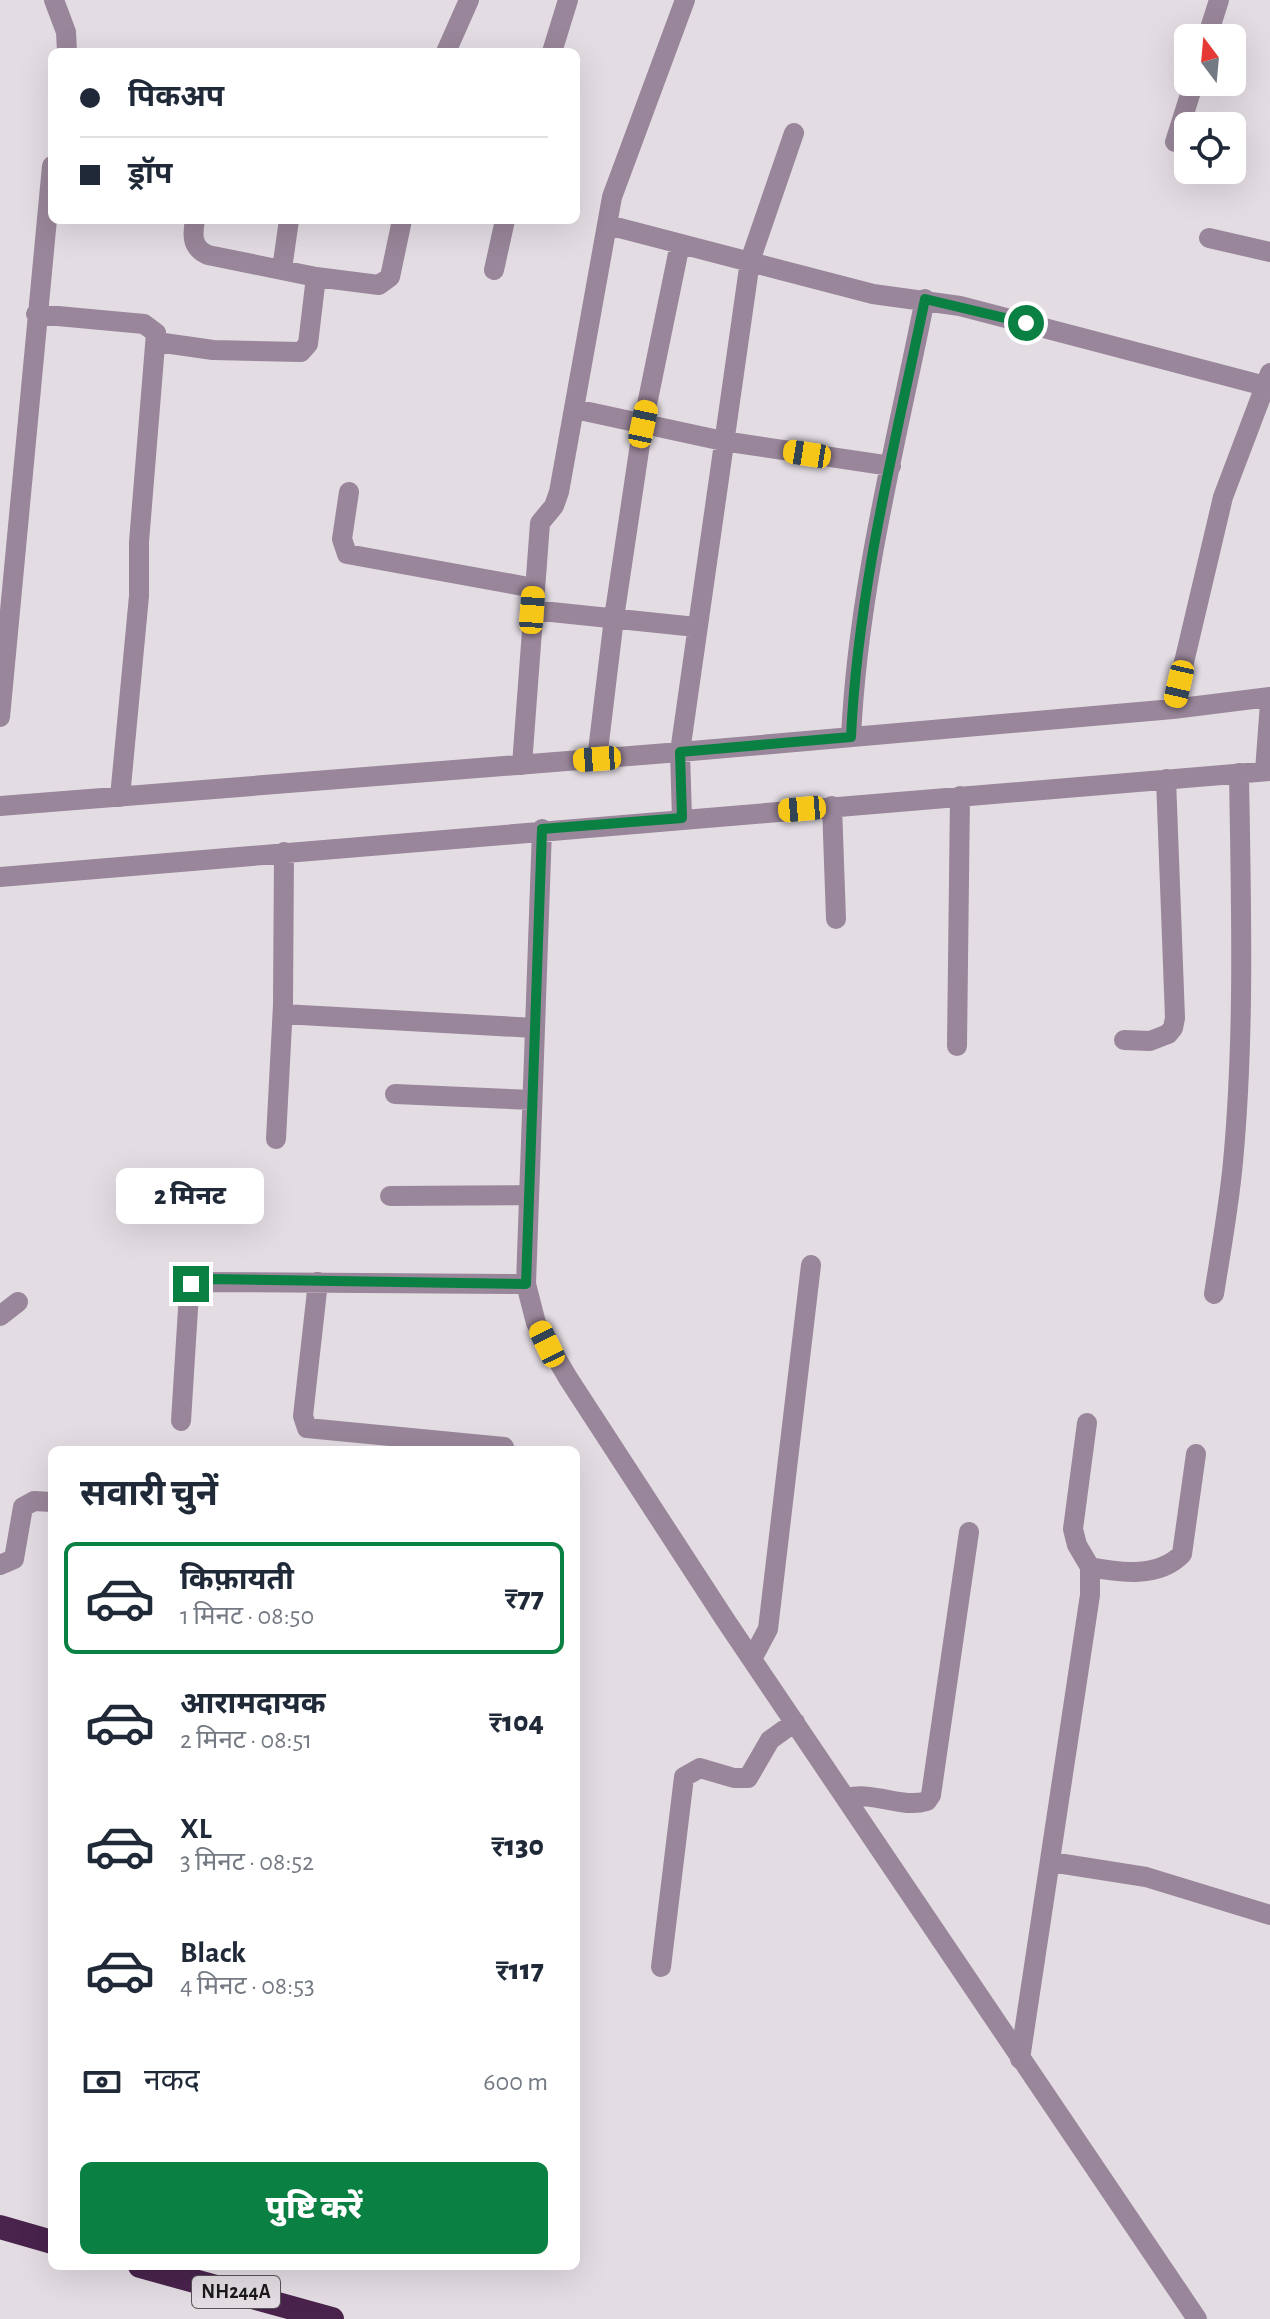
<!DOCTYPE html>
<html lang="hi">
<meta charset="utf-8">
<style>
body{margin:0;font-family:"Alegreya Sans","Noto Sans Devanagari",sans-serif;background:#f6f6f7;color:#1f2937;height:100vh;display:flex;flex-direction:column;font-size:30px;white-space:nowrap}
*{box-sizing:border-box;margin:0}
p{font-size:26px;color:#747a83}
.icon{flex:none;width:44px;height:44px;fill:none;stroke:currentColor;stroke-width:2;stroke-linecap:round;stroke-linejoin:round}
.map{position:relative;flex:1;overflow:hidden}
.panel{position:absolute;left:48px;top:1446px;width:532px;height:824px;display:flex;flex-direction:column;background:#fff;border-radius:12px;box-shadow:0 8px 32px #0002}
.panel>*{flex:none}
.hud{position:absolute;left:48px;top:48px;width:532px;height:176px;border-radius:12px;box-shadow:0 8px 32px #0002;display:grid;align-content:center;height:176px;padding:0 32px;background:#fff}
.needle{width:52px;rotate:344deg}
.buttons{position:absolute;left:1174px;top:24px;display:grid;gap:16px}
.buttons a{display:grid;place-items:center;width:72px;height:72px;border-radius:12px;background:#fff;box-shadow:0 8px 32px #0002;font-size:40px}
.end{position:absolute;width:36px;height:36px;margin:-18px;border:10px solid #0b8043;background:#fff;box-shadow:0 0 0 4px #fff}
.from{border-radius:50%}
.bubble{position:absolute;height:56px;border-radius:12px;background:#fff;box-shadow:0 8px 32px #0002;font-size:26px;font-weight:800;line-height:56px;text-align:center}
.car{position:absolute;width:24px;height:48px;margin:-24px -12px;border-radius:10px;box-shadow:0 0 6px 2px #0007;background:linear-gradient(#f5c518 24%,#345 0 40%,#f5c518 0 76%,#345 0 86%,#f5c518 0)}
.hud b{display:flex;align-items:center;gap:28px;height:76px;font-size:30px}
.hud b+b{border-top:2px solid #e0e1e3}
.hud i{width:20px;height:20px;background:#1f2937}
ul{padding:0;list-style:none}
li{display:flex;align-items:center;gap:24px;height:112px;margin:0 16px 12px;padding:0 16px;border:4px solid transparent;border-radius:12px}
li div{flex:1}
li b{display:block;font-size:30px}
li em{font-style:normal;font-weight:800}
li.selected{border-color:#0b8043}
li>.icon{width:72px;height:72px;stroke-width:1.5}
h2{padding:0 32px;font-size:36px;line-height:96px}
.pay{display:flex;align-items:center;gap:20px;height:88px;padding:0 32px;font-size:30px}
.pay p{margin-inline-start:auto}
.button{display:flex;gap:16px;margin-top:auto;padding:16px 32px}
.button a{flex:1;height:92px;border-radius:12px;background:#0b8043;color:#fff;font-size:32px;font-weight:800;line-height:92px;text-align:center}
.map>svg:first-child{display:block}
</style>
<div class="map">
<svg width="1270" height="2319" viewBox="0 0 1270 2319">
<rect width="100%" height="100%" fill="#e3dde3"/>
<g fill="none" stroke-linecap="round" stroke-linejoin="round">
<!-- minor -->
<path stroke="#99869a" stroke-width="20" d="M54 0 66 32 67 52
M1207 38 1219 0
M446 52 469 0
M552 52 568 0
M1175 142 1194 82
M195 220C192 236 192 248 208 255L316 277 379 285 390 277 402 220
M608 225 873 294 960 306 1265 386
M1209 238 1270 252
M282 269 289 220
M494 270 505 220
M36 314 144 324 156 333 139 542V596L120 797
M157 342 213 350 301 352 308 344 316 277
M575 409 723 441 891 466
M349 492 342 539 347 554 534 588
M532 610 696 627
M1173 709 1223 497 1270 373
M0 717 52 166
M851 737C858 588 896 444 925 299
M597 759 614 618 643 424 680 244
M522 765 540 523 554 506 559 492 612 197 685 0
M1265 771 1270 703
M0 806 680 752 1173 709 1270 697
M832 806 836 919
M682 818 680 752 750 261 794 133
M542 829 526 1284 536 1323 568 1378 726 1621 1197 2319
M0 877 1270 771
M283 1014 535 1028
M1124 1040 1150 1041 1168 1034 1173 1028 1175 1018 1166 779
M957 1046 960 796
M395 1094 532 1100
M276 1139 283 1005 284 852
M390 1196 529 1195
M318 1282 303 1416 307 1428 504 1447
M1214 1294C1221 1250 1229 1206 1233 1162 1245 1033 1241 902 1239 773
M0 1316 18 1302
M181 1421 189 1293 194 1282 526 1284
M0 1565 14 1559 23 1507 34 1501 52 1502
M1090 1567C1120 1573 1159 1578 1182 1554L1196 1454
M752 1659 768 1629 811 1265
M847 1798C875 1791 901 1809 927 1801L931 1795 969 1532
M1051 1862 1146 1877 1270 1915
M661 1967 684 1777 700 1768 734 1778H748L770 1740 795 1722
M1020 2059 1090 1595V1567L1077 1545 1073 1529 1087 1423"/>
<!-- highway -->
<path stroke="#49234c" stroke-width="24" d="M0 2227 52 2242
M140 2266 332 2319"/>
</g>
<g fill="none" stroke-linecap="round" stroke-linejoin="round">
<!-- route -->
<path stroke="#0b8043" stroke-width="10" d="M191 1284 209 1279 526 1284 542 829 682 818 680 752 851 737C858 588 895 444 925 299L1026 323"/>
</g>
<g text-anchor="middle" dominant-baseline="central" stroke-width="8" stroke-linejoin="round" paint-order="stroke">
<!-- shield labels -->
<rect fill="#e3dde3" stroke="#575457" stroke-width="2" x="192" y="2276" width="88" height="32" rx="6"/>
<g font-size="20" font-weight="bold" fill="#1b191b">
<text x="236" y="2292">NH244A</text>
</g>
</g>
</svg>
<div class="buttons">
<a><svg class="needle" viewBox="-14 -14 28 28"><path d="M0-13l5 13h-10z" fill="#e53935"/><path d="M0 13l5-13h-10z" fill="#747a83"/></svg></a>
<a><svg class="icon" aria-label="locate" viewBox="0 0 24 24"><circle cx="12" cy="12" r="6"/><path d="M12 2v4M12 18v4M2 12h4M18 12h4"/></svg></a>
</div>
<i class="end from" style="left:1026px;top:323px"></i>
<i class="end" style="left:191px;top:1284px"></i>
<div class="bubble" style="left:116px;top:1168px;width:148px">2 मिनट</div>
<i class="car" style="left:643px;top:424px;rotate:12deg"></i>
<i class="car" style="left:807px;top:454px;rotate:279deg"></i>
<i class="car" style="left:532px;top:610px;rotate:4deg"></i>
<i class="car" style="left:1179px;top:684px;rotate:193deg"></i>
<i class="car" style="left:597px;top:759px;rotate:266deg"></i>
<i class="car" style="left:802px;top:809px;rotate:265deg"></i>
<i class="car" style="left:547px;top:1344px;rotate:334deg"></i>
<div class="hud">
<b><i class="from"></i>पिकअप</b>
<b><i></i>ड्रॉप</b>
</div>
<section class="panel">
<h2>सवारी चुनें</h2>
<ul>
<li class="selected"><svg class="icon" aria-label="car" viewBox="0 0 24 24"><path d="M5 17H2v-5l4-1 3-4h7l3 4 3 1v5h-3M9 17h6M6 11h13"/><circle cx="7" cy="17" r="2"/><circle cx="17" cy="17" r="2"/></svg><div><b>किफ़ायती</b><p>1 मिनट · 08:50</p></div><em>₹77</em></li>
<li><svg class="icon" aria-label="car" viewBox="0 0 24 24"><path d="M5 17H2v-5l4-1 3-4h7l3 4 3 1v5h-3M9 17h6M6 11h13"/><circle cx="7" cy="17" r="2"/><circle cx="17" cy="17" r="2"/></svg><div><b>आरामदायक</b><p>2 मिनट · 08:51</p></div><em>₹104</em></li>
<li><svg class="icon" aria-label="car" viewBox="0 0 24 24"><path d="M5 17H2v-5l4-1 3-4h7l3 4 3 1v5h-3M9 17h6M6 11h13"/><circle cx="7" cy="17" r="2"/><circle cx="17" cy="17" r="2"/></svg><div><b>XL</b><p>3 मिनट · 08:52</p></div><em>₹130</em></li>
<li><svg class="icon" aria-label="car" viewBox="0 0 24 24"><path d="M5 17H2v-5l4-1 3-4h7l3 4 3 1v5h-3M9 17h6M6 11h13"/><circle cx="7" cy="17" r="2"/><circle cx="17" cy="17" r="2"/></svg><div><b>Black</b><p>4 मिनट · 08:53</p></div><em>₹117</em></li>
</ul>
<div class="pay"><svg class="icon" aria-label="cash" viewBox="0 0 24 24"><path d="M3 7h18v10H3z"/><circle cx="12" cy="12" r="2"/></svg>नकद<p>600 m</p></div>
<div class="button"><a>पुष्टि करें</a></div>
</section>
</div>
